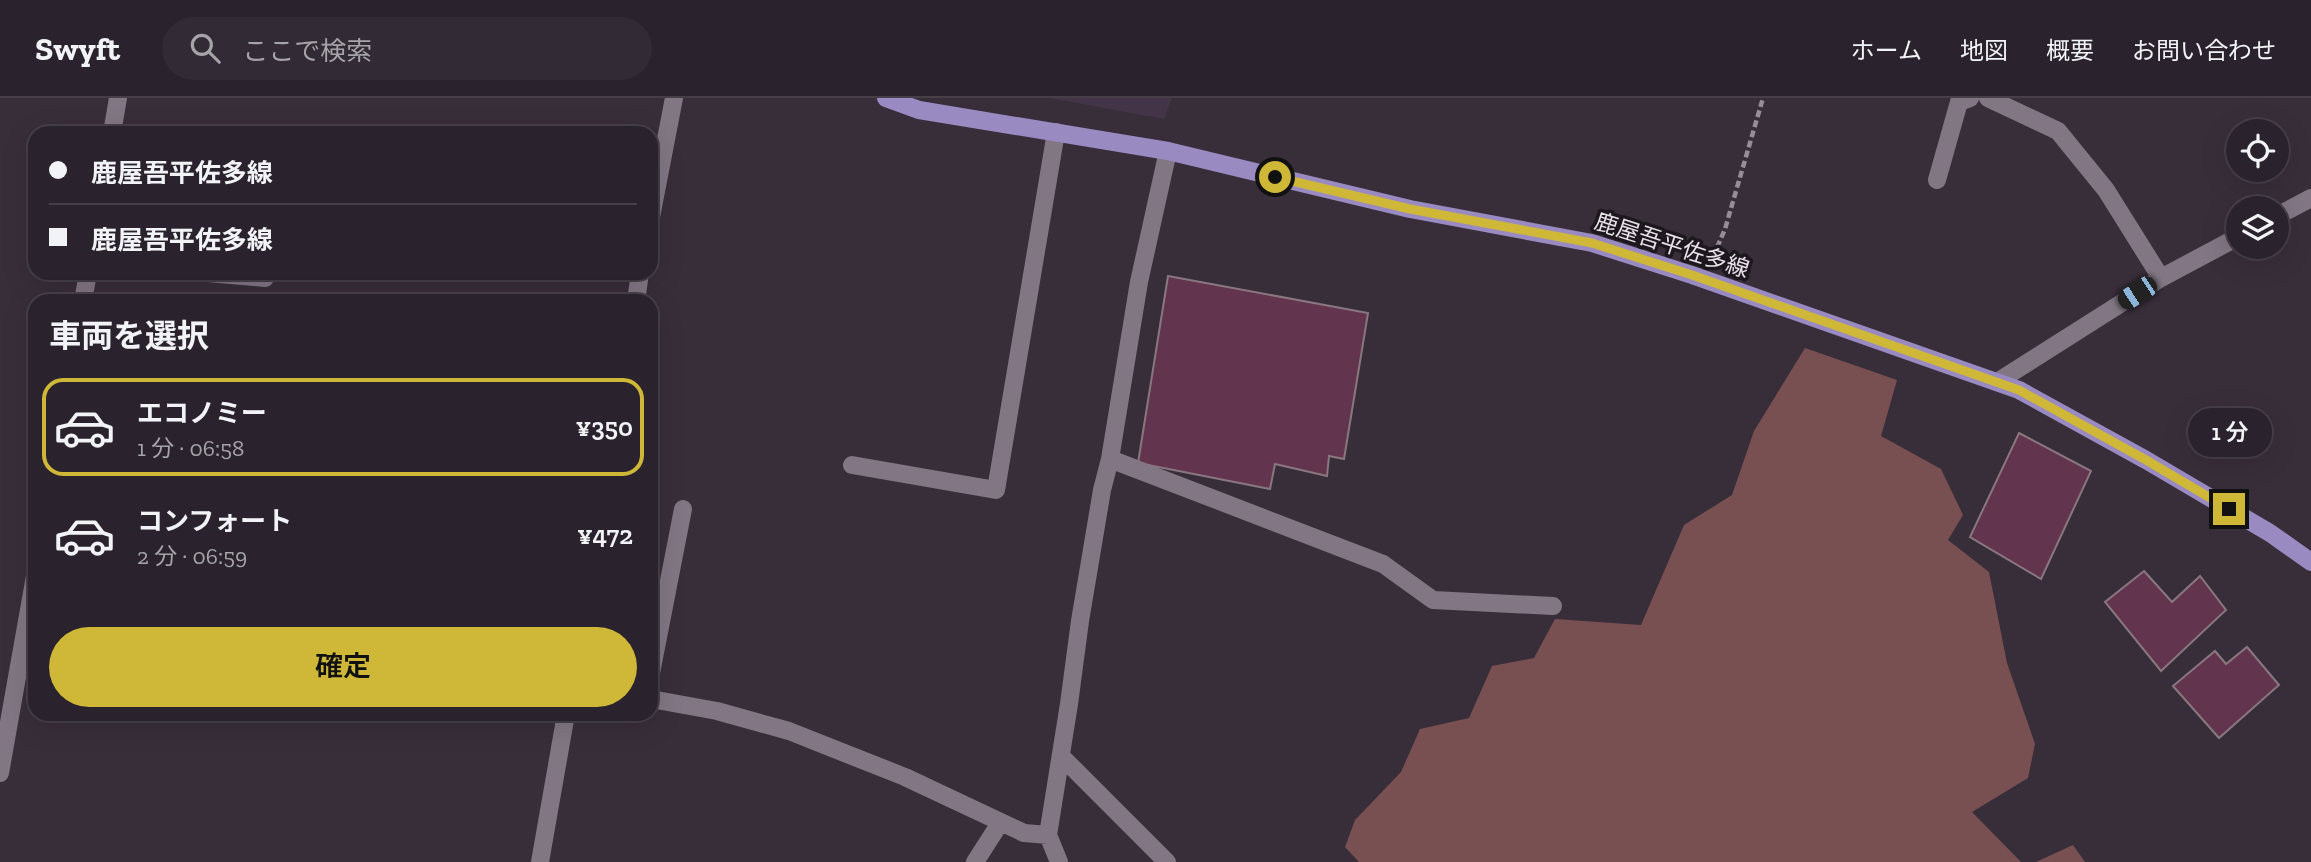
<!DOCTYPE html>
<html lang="ja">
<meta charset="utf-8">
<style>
body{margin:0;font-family:"Zilla Slab","Noto Sans JP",serif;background:#322a34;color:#f1f3f6;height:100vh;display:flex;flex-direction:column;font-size:26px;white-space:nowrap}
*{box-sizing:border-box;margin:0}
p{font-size:23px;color:#a5a4a9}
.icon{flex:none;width:38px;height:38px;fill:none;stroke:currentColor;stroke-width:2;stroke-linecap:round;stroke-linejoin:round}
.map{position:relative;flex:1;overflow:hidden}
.side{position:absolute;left:28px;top:196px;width:630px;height:427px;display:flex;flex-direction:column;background:#2a222c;border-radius:21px;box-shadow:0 7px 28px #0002,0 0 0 2px #463f48}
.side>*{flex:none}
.top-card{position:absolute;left:28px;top:28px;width:630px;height:154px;border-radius:21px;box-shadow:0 7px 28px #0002,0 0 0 2px #463f48;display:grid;align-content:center;height:154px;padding:0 21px;background:#2a222c}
.buttons{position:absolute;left:2226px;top:21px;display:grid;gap:14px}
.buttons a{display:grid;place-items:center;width:63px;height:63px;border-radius:50%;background:#2a222c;box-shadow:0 7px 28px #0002,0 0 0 2px #463f48;font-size:35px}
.end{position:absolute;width:32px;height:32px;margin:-16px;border:9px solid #cfb837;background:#111;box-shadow:0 0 0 4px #111}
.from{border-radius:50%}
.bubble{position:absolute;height:49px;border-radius:24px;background:#2a222c;box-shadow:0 7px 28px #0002,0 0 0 2px #463f48;font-size:23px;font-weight:600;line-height:49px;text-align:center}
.car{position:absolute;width:21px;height:42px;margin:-21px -10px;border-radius:9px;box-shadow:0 0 5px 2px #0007;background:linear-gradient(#222 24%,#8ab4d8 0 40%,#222 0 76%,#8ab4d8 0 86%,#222 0)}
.top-card b{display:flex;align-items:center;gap:24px;height:66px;font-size:26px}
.top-card b+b{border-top:2px solid #463f48}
.top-card i{width:18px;height:18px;background:#f1f3f6}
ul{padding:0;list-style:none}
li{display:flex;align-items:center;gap:21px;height:98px;margin:0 14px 10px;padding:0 7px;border:4px solid transparent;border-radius:21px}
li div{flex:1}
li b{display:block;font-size:26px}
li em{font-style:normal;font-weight:600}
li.selected{border-color:#cfb837}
li>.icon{width:63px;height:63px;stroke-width:1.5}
h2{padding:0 21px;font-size:32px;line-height:84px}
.action{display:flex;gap:14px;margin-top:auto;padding:14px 21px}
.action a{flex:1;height:80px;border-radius:42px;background:#cfb837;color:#111;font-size:28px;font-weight:600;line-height:80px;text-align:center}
header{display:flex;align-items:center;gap:42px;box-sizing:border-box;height:98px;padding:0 35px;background:#2a222c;border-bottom:2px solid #463f48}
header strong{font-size:33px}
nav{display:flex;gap:38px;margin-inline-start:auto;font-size:24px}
.search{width:490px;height:63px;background:#322a34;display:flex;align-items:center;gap:18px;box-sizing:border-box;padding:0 24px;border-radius:38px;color:#a5a4a9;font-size:26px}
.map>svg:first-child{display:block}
</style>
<header>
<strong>Swyft</strong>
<div class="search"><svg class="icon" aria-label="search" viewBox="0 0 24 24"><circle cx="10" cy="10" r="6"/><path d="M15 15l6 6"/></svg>ここで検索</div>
<nav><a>ホーム</a><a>地図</a><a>概要</a><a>お問い合わせ</a></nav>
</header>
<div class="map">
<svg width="2311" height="764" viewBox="0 0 2311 764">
<rect width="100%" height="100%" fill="#382e3a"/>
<!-- built -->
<path fill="#433547" d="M1050 0H1172L1164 21Z"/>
<!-- green -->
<path fill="#795052" d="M1805 250 1897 282 1881 338 1941 371 1963 417 1948 442 1989 474 2007 565 2035 646 2028 680 1972 714 2021 764H1359L1345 749 1355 722 1401 674 1420 631 1469 620 1492 568 1534 560 1555 521 1641 527 1684 427 1732 397 1754 333Z
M2073 747 2085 764H2036Z"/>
<!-- building -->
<path fill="#62344d" stroke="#89777f" stroke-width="2" d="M1168 178 1368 215 1344 361 1329 358 1327 378 1275 366 1270 391 1138 365Z
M2019 335 2091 373 2041 481 1970 439Z
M2144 473 2172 504 2200 478 2226 512 2161 573 2105 504Z
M2247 549 2279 587 2219 640 2173 588 2215 553 2226 566Z"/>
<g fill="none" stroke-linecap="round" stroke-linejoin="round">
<!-- path -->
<path stroke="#958d97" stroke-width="4.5" stroke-dasharray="7 3.5" stroke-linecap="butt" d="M1713 159 1725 131 1763 0"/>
<!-- minor -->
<path stroke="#827684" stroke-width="18" d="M1988 0 2058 33 2106 92 2161 180
M112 35 118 0
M1937 82 1959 4 1970 0
M2277 118 2311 100
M651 119 674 0
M208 175 265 180
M83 203 88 175
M636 203 640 175
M1997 284 2161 180 2238 139
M1110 361 1383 466 1433 502 1553 508
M852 367 996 392 1056 34
M651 575 683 411
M651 601 717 613 789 633 905 679 1024 735 1048 737
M1061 658 1167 764
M0 675 35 478
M540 764 566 616
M975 764 1000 725
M1059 764 1048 737 1069 606 1080 523 1102 392 1110 361 1139 184 1168 53"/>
<!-- primary -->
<path stroke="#998bc2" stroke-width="18" d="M886 0 919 12 1168 53 1410 111 1592 145 1692 177 2019 292 2146 362 2270 435 2311 464"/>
</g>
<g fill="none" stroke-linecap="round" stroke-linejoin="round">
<!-- route -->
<path stroke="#cfb837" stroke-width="9" d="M1275 79 1410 111 1592 145 1692 177 2019 292 2146 362 2229 411"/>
</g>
<g text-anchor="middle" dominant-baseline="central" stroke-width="7" stroke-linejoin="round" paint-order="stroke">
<!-- street labels -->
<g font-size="23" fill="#e8e1e9" stroke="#1d181e">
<text transform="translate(1672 147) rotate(18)">鹿屋吾平佐多線</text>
</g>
</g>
</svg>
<div class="buttons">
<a><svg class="icon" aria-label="locate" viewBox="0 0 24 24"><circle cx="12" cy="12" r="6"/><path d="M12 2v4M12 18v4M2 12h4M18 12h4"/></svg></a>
<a><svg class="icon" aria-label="layers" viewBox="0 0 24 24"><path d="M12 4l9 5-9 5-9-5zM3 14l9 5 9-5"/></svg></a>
</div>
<i class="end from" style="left:1275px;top:79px"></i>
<i class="end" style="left:2229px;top:411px"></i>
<div class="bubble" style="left:2188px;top:310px;width:84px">1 分</div>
<i class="car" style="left:2137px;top:195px;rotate:237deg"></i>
<div class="top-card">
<b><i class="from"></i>鹿屋吾平佐多線</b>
<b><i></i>鹿屋吾平佐多線</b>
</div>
<section class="side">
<h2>車両を選択</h2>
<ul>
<li class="selected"><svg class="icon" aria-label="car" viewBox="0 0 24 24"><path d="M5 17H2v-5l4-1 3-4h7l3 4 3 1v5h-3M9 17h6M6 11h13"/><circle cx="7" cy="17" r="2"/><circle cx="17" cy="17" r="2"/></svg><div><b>エコノミー</b><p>1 分 · 06:58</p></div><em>¥350</em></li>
<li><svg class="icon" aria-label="car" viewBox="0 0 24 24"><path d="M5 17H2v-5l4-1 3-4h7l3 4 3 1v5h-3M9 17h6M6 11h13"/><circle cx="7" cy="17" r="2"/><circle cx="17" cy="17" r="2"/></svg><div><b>コンフォート</b><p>2 分 · 06:59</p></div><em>¥472</em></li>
</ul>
<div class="action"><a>確定</a></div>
</section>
</div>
